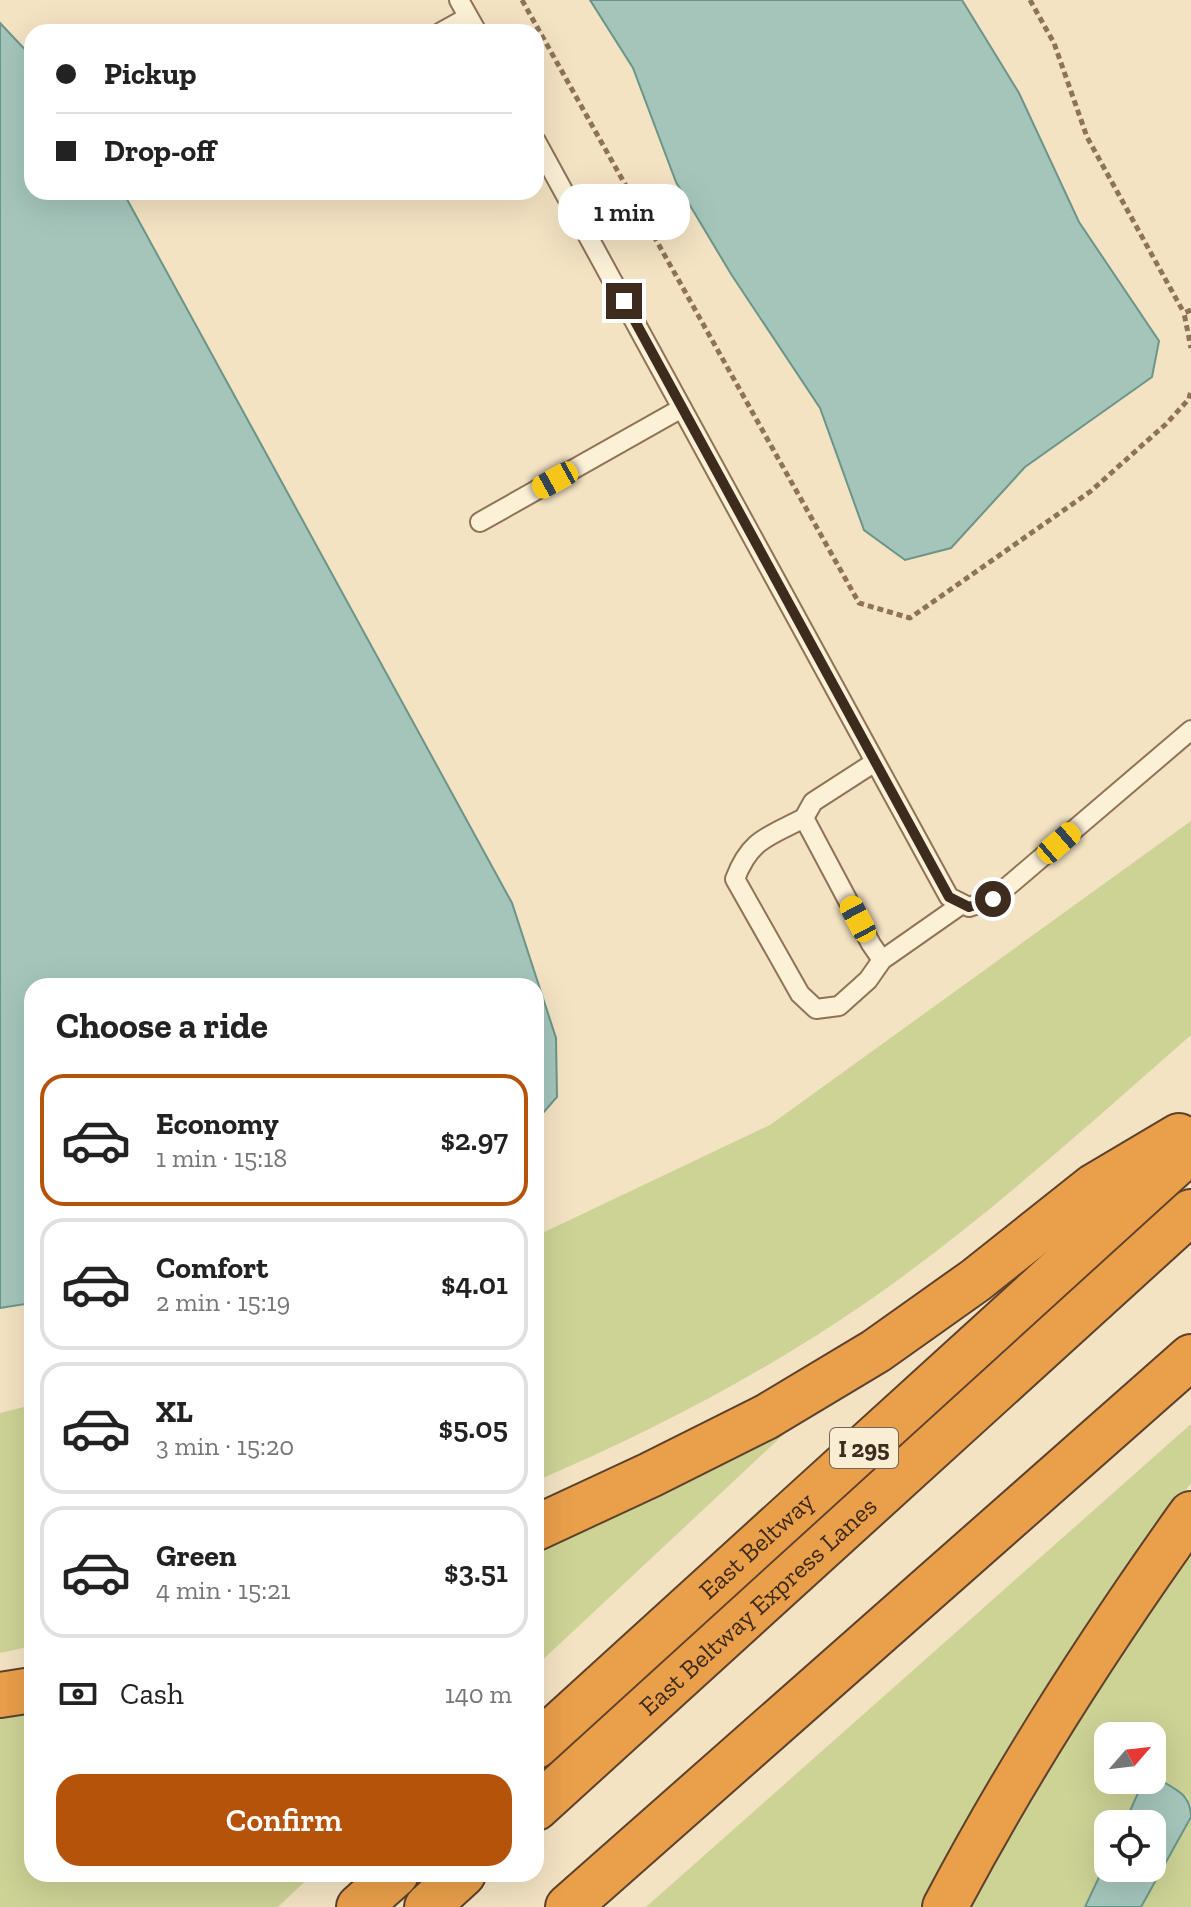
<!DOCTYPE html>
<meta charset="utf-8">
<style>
body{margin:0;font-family:"Zilla Slab",serif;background:#f2f2f2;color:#222;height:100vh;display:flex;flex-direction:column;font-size:30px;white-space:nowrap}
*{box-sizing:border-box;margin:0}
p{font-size:26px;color:#767676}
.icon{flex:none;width:44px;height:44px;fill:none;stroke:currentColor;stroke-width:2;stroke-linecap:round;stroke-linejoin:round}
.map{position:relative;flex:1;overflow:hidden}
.drawer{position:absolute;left:24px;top:978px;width:520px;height:904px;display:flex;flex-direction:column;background:#fff;border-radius:24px;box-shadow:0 8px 32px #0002}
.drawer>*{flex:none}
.guide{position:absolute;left:24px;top:24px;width:520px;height:176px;border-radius:24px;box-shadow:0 8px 32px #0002;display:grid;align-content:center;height:176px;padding:0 32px;background:#fff}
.needle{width:52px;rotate:62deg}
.tools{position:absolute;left:1094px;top:1722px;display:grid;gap:16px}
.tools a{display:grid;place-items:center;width:72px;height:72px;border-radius:16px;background:#fff;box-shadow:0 8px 32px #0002;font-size:40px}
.end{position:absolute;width:36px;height:36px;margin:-18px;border:10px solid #3d2c1d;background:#fff;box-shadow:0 0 0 4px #fff}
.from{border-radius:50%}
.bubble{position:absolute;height:56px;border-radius:24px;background:#fff;box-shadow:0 8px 32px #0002;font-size:26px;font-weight:600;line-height:56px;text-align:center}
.car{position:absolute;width:24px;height:48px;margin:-24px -12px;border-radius:10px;box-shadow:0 0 6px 2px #0007;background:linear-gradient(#f5c518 24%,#345 0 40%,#f5c518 0 76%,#345 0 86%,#f5c518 0)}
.guide b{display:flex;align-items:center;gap:28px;height:76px;font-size:30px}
.guide b+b{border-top:2px solid #e0e0e0}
.guide i{width:20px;height:20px;background:#222}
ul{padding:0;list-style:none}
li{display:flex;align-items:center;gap:24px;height:132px;margin:0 16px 12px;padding:0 16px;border:4px solid #e0e0e0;border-radius:24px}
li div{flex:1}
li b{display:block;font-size:30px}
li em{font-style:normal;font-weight:600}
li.selected{border-color:#b45309}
li>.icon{width:72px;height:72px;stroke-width:1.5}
h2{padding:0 32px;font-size:36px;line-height:96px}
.pay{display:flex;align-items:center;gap:20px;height:88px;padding:0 32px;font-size:30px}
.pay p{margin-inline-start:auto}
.cta{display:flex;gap:16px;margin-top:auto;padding:16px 32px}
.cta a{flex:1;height:92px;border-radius:24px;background:#b45309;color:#fff;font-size:32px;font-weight:600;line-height:92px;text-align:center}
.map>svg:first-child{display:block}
</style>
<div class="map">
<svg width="1191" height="1907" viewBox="0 0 1191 1907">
<rect width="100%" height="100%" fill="#f3e3c3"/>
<!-- green -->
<path fill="#cdd295" d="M1191 821V1035C1086 1127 982 1222 867 1302 764 1373 651 1432 536 1481V1236L770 1125Z
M32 1405V1646L0 1653V1413Z
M797 1422 536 1666V1552L650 1498Z
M1191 1424V1483L1133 1564 932 1907H646Z
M1191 1542V1805L1187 1797 1152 1777V1736H1108V1780H1146L1124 1824H1108V1858L1085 1907H959Z
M32 1710V1874H313L278 1907H0V1716Z
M1191 1817V1907H1142V1905Z"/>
<!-- water -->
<path fill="#a5c5bb" stroke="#6b9589" stroke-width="2" d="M590 0H962L1019 93 1079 222 1159 341 1152 377 1025 467 951 548 905 560 864 530 820 408 731 274 676 182 633 68Z
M0 23 32 57V192H123L512 903 556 1038 557 1097 536 1121V986H32V1303L0 1308Z
M1153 1776C1172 1788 1191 1792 1191 1817L1141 1907H1085L1108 1858V1868H1152V1824H1124L1143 1782 1152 1780Z"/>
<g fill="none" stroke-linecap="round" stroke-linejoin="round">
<!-- lane casing -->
<g stroke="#8f7357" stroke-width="22">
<path id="lane" d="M459 0 477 32
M441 32 468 17
M536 141 949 897 969 907 993 899 1191 730
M480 522 682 408
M875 762 813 802 804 818 871 944 882 960 962 904
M804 818C768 837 750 839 735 879L800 994 816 1009 839 1006 868 980 882 960"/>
</g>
<!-- highway casing -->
<g stroke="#5c412c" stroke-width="48">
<g id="highway">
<path d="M536 1528 650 1475 766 1417 876 1351 976 1280 1093 1187 1179 1136"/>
<path d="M0 1695 32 1690"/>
<path id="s1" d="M536 1746 1191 1150"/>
<path id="s2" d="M536 1808 1191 1212"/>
<path d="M359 1907 396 1874"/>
<path d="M427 1907 463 1874"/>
<path d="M568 1907 1191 1357"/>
<path d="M945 1907C1017 1770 1101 1640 1191 1514"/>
</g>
</g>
<!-- path -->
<path stroke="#8f7357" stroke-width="5" stroke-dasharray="6 4" stroke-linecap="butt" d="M522 0 859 603 910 618 1091 491 1166 424 1189 399 1191 390
M1030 0 1054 43 1087 137 1184 313
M1191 310 1184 313 1191 348"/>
<!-- lane -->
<use href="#lane" stroke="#fcf0d7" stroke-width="18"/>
<!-- highway -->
<use href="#highway" stroke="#ea9f4b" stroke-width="44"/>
</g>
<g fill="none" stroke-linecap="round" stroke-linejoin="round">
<!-- route -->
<path stroke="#3d2c1d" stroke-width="10" d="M624 301 949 897 969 907 993 899"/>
</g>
<g text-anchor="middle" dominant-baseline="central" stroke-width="7" stroke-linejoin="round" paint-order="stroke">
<!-- shield labels -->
<rect fill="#f9edd3" stroke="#756654" stroke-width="2" x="830" y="1428" width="68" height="40" rx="6"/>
<g font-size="24" font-weight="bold" fill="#3d2c1d">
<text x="864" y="1448">I 295</text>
</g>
<!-- street labels -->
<g font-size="26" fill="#3d2c1d" stroke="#f9edd3">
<text stroke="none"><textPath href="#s1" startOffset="298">East Beltway</textPath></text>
<text stroke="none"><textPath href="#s2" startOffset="300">East Beltway Express Lanes</textPath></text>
</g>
</g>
</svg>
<div class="tools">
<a><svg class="needle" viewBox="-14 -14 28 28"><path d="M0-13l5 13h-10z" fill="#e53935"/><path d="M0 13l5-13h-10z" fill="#767676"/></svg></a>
<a><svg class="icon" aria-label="locate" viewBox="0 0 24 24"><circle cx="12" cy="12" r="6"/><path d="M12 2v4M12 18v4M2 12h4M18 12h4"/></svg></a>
</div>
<i class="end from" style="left:993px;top:899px"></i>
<i class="end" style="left:624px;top:301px"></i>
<div class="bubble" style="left:558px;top:184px;width:132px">1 min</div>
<i class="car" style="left:555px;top:480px;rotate:241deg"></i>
<i class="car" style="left:1059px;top:843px;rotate:49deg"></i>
<i class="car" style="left:858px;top:919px;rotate:332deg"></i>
<div class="guide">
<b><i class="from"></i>Pickup</b>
<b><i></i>Drop-off</b>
</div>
<section class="drawer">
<h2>Choose a ride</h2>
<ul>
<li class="selected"><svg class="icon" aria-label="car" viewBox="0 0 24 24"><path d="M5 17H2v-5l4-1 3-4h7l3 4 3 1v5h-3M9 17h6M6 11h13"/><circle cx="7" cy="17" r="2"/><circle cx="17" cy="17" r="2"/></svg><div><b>Economy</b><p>1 min · 15:18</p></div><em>$2.97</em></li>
<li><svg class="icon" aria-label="car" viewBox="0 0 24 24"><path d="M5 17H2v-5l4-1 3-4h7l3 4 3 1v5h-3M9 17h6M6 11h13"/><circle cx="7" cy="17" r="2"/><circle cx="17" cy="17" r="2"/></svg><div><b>Comfort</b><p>2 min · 15:19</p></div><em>$4.01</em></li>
<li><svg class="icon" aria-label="car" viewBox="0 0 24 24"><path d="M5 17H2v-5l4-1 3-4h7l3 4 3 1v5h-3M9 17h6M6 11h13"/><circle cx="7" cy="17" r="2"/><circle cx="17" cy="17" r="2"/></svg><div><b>XL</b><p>3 min · 15:20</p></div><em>$5.05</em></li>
<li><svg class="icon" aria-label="car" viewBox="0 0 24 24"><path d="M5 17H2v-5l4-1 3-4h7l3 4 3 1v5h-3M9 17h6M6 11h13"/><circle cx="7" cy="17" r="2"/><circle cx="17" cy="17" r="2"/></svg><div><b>Green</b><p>4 min · 15:21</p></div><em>$3.51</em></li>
</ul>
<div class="pay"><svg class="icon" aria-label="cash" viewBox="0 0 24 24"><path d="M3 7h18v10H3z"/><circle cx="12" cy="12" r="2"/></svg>Cash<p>140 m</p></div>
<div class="cta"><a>Confirm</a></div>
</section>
</div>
